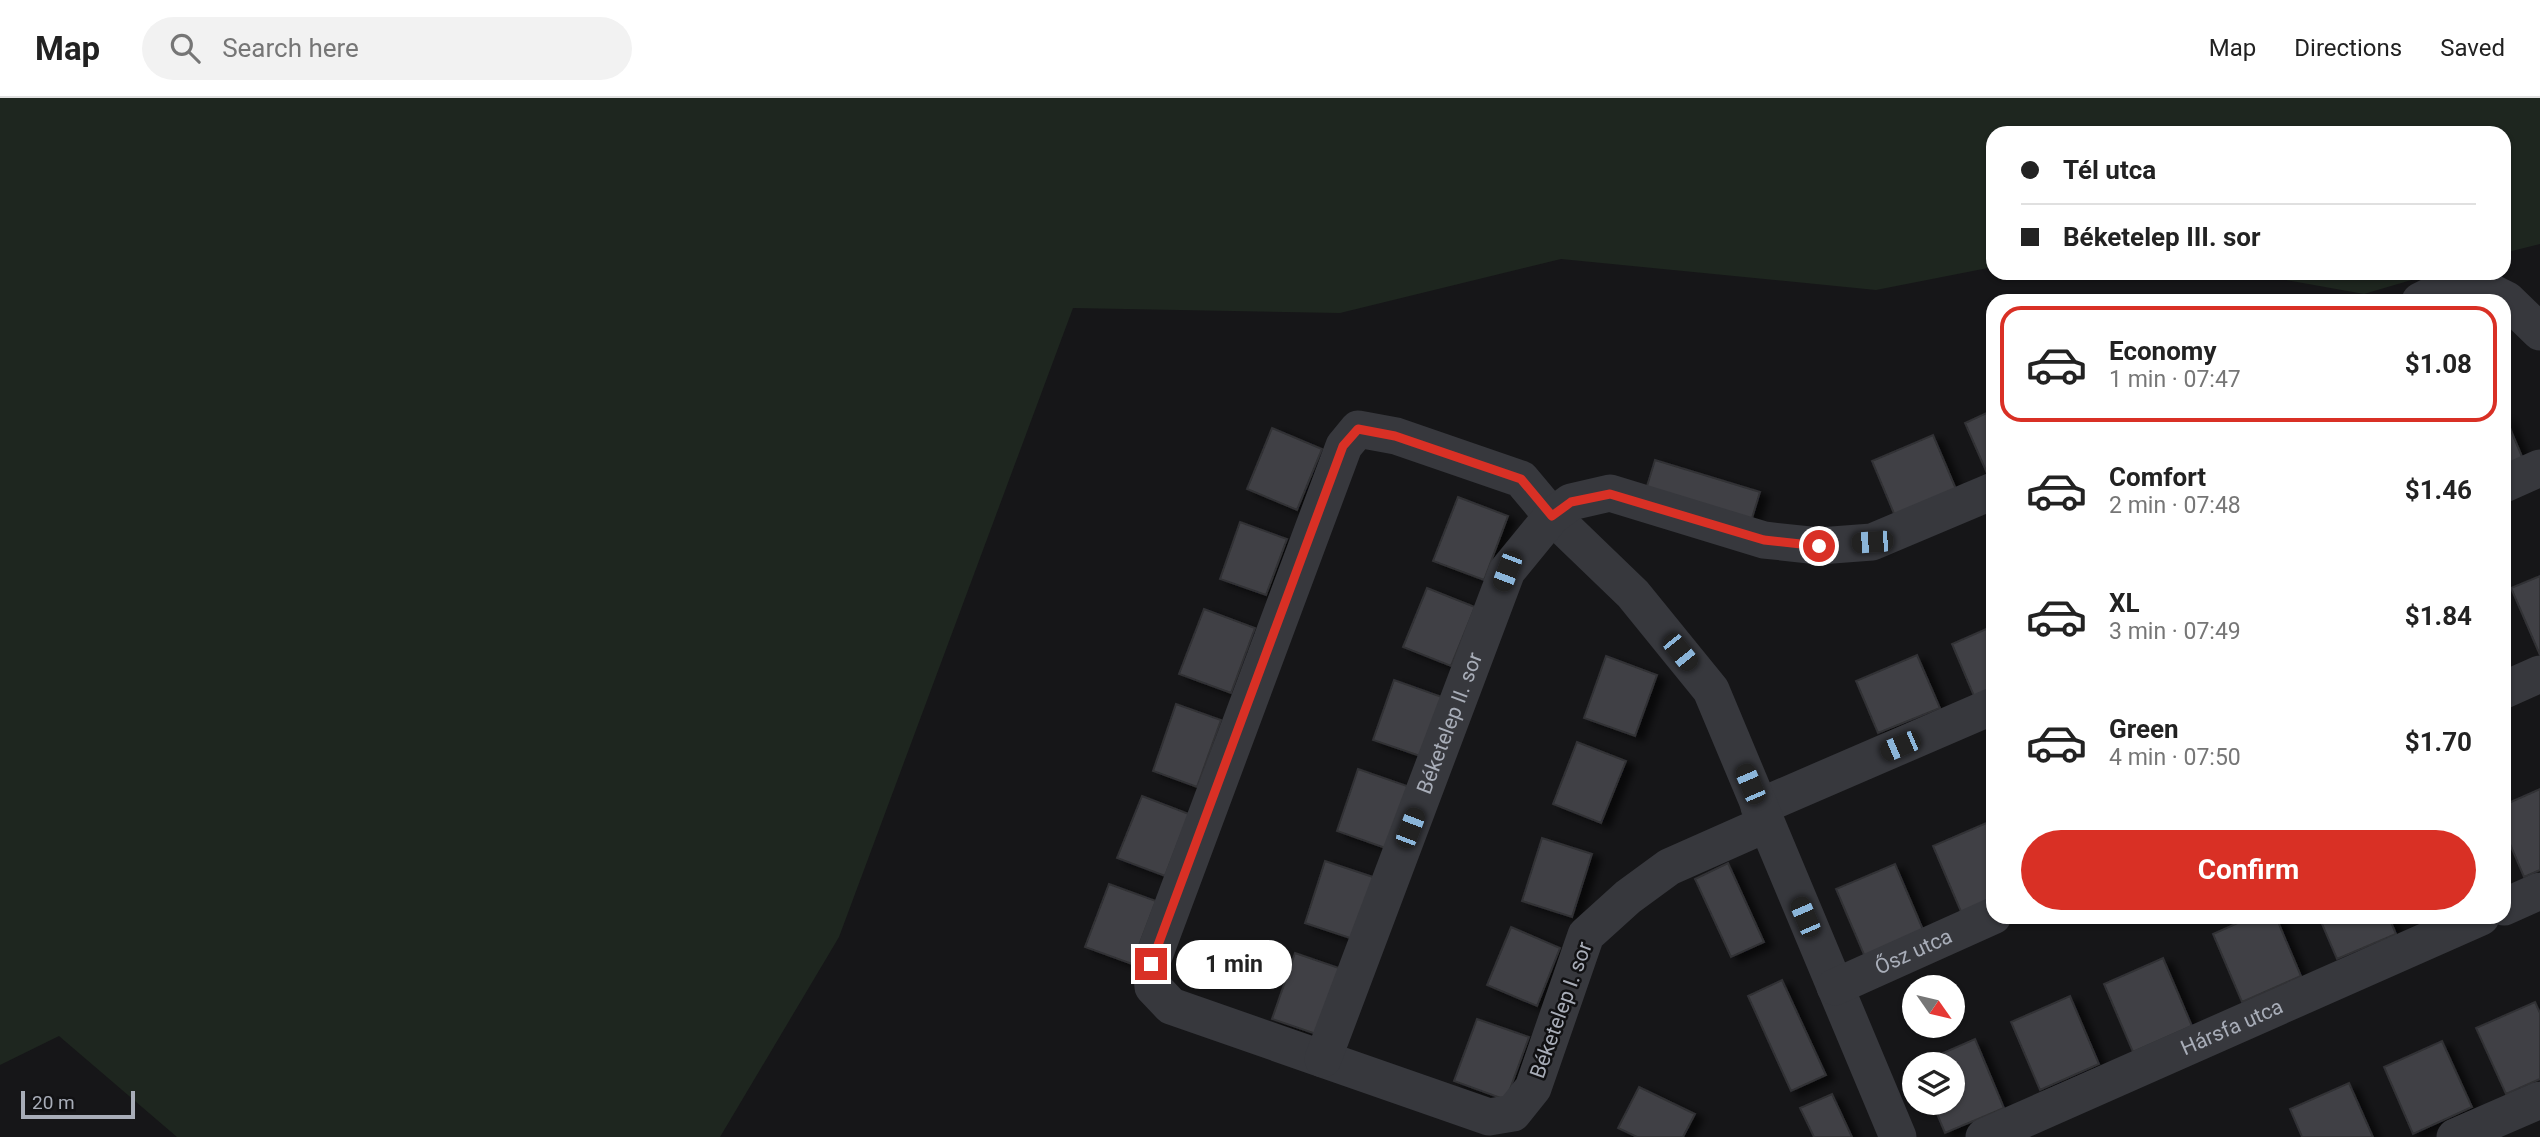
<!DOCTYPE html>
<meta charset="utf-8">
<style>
body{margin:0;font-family:Roboto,sans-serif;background:#f2f2f2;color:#222;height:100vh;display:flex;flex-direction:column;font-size:26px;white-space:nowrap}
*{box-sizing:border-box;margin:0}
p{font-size:23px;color:#767676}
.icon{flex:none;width:38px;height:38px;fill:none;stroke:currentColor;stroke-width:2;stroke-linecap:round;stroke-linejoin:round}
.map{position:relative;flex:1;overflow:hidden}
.panel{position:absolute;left:1986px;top:196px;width:525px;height:630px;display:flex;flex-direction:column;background:#fff;border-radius:21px;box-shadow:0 2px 5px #0004}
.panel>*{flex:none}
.banner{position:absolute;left:1986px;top:28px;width:525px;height:154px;border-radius:21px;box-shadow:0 2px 5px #0004;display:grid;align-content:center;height:154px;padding:0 35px;background:#fff}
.needle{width:46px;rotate:124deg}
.fabs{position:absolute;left:1902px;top:877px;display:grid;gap:14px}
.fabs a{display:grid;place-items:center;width:63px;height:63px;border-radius:50%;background:#fff;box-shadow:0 2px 5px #0004;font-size:35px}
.scale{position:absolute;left:21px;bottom:18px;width:114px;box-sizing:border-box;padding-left:7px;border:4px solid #a8adb8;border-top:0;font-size:19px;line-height:24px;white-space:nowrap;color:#a8adb8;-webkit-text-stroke:5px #111113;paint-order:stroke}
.end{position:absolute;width:32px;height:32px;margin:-16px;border:9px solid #d93025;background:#fff;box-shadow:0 0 0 4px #fff}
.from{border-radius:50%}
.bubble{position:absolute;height:49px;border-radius:24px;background:#fff;box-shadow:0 2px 5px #0004;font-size:23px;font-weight:700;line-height:49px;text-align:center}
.car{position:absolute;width:21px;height:42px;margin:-21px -10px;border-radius:9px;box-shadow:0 0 5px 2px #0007;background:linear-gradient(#222 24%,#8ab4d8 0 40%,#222 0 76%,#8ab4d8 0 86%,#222 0)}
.banner b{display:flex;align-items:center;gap:24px;height:66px;font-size:26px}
.banner b+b{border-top:2px solid #e0e0e0}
.banner i{width:18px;height:18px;background:#222}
ul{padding:12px 0 0;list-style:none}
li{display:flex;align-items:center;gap:21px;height:116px;margin:0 14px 10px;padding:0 21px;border:4px solid transparent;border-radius:21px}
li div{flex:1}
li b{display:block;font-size:26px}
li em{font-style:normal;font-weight:700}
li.current{border-color:#d93025}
li>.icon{width:63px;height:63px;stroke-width:1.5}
.button{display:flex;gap:14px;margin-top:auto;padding:14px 35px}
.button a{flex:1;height:80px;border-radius:42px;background:#d93025;color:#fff;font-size:28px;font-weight:700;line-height:80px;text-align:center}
header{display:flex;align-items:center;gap:42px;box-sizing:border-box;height:98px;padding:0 35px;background:#fff;border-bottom:2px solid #e0e0e0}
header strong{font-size:33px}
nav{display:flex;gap:38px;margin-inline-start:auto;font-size:24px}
.search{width:490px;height:63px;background:#f2f2f2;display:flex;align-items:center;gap:18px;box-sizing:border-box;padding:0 24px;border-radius:38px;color:#767676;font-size:26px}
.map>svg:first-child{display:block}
</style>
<header>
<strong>Map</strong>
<div class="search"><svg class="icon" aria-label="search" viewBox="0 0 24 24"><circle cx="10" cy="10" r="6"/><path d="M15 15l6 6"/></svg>Search here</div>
<nav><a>Map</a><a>Directions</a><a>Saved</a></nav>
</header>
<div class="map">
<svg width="2540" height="1039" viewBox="0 0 2540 1039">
<defs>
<filter id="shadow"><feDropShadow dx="8" dy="4.5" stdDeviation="3.5" flood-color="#0009"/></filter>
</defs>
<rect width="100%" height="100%" fill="#161618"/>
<!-- green -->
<path fill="#1e261f" d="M0 0H2540V146L2504 155V35H1993V169L1876 192 1561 161 1340 215 1073 210 839 839 720 1039H177L59 938 0 967Z
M2247 175H2435L2364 196Z"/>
<!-- building -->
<path fill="#404145" stroke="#303034" stroke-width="2" filter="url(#shadow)" d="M1993 312V381L1990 382 1965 325Z
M2504 316 2523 361 2504 369Z
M1272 330 1322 351 1297 412 1247 391Z
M1933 337 1956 391 1895 418 1872 363Z
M1655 362 1760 394 1749 430 1644 398Z
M1458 399 1508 418 1484 482 1433 463Z
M1240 424 1287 441 1266 497 1220 481Z
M2540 478V557L2511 490Z
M1427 490 1475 509 1451 568 1403 549Z
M1204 511 1255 530 1231 595 1179 576Z
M1993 528V590L1974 598 1952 546Z
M1917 557 1940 610 1878 635 1856 583Z
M1606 558 1657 577 1635 638 1584 620Z
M1394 582 1442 599 1420 658 1373 642Z
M1176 606 1221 622 1197 689 1153 673Z
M1577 644 1626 663 1601 725 1553 706Z
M1358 671 1410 689 1388 751 1337 733Z
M2540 691V772L2524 779 2504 732V707Z
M1142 698 1189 716 1165 778 1117 760Z
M1991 723 1993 803 1962 816 1933 748Z
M1542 740 1592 756 1572 819 1522 803Z
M1325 763 1376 780 1356 842 1305 825Z
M1728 765 1764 844 1731 859 1695 781Z
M1895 766 1924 834 1865 859 1836 791Z
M1109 786 1156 803 1132 866 1085 849Z
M2251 819H2276L2301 878 2242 904 2213 836Z
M2319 819H2389L2396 836 2337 861Z
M1511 829 1560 850 1537 908 1487 887Z
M1295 855 1342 871 1319 937 1272 921Z
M2163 860 2192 928 2133 954 2104 886Z
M1782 882 1826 977 1791 993 1748 898Z
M2070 898 2099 966 2040 992 2011 924Z
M2535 904 2540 915V981L2506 996 2476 930Z
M1477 921 1529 939 1506 1002 1454 983Z
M1975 941 2004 1010 1945 1035 1932 1004H1953V966H1918Z
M2442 943 2472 1009 2413 1036 2384 969Z
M2349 985 2373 1039H2302L2290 1011Z
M1639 989 1695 1016 1683 1039H1637L1618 1030Z
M1832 996 1852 1039H1814L1800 1010Z"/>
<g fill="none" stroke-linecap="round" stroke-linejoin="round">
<!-- street -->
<g stroke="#37383d" stroke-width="37">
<path d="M2420 203 2452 187 2487 192 2507 202 2540 234"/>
<path d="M2504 386 2540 370"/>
<path d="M2504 592 2540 576"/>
<path d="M1759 709 1993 608"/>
<path d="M1766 726 1669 769 1628 799 1586 837 1533 990 1513 1015 1489 1019 1171 908 1153 889 1151 866 1344 348 1358 331 1396 338 1521 381 1552 418 1633 496 1711 592 1898 1039"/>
<path d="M2504 809 2540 793"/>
<path id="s1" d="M1835 889 1993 818"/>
<path id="s2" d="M1323 961 1507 473 1552 418 1571 404 1610 395 1764 442 1819 448 1872 444 1993 393"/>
<path id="s3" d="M1984 1039 2481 819"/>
<path d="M2455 1039 2540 1002"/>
</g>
</g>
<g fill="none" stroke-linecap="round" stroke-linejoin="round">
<!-- route -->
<path stroke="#d93025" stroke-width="9" d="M1151 866 1343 348 1358 331 1395 338 1521 381 1552 418 1571 404 1610 396 1764 442 1819 448"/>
</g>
<g text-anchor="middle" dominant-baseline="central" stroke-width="5" stroke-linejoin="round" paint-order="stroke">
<!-- street labels -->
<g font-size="21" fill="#a8adb8" stroke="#111113">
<text stroke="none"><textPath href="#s2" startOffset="359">Béketelep II. sor</textPath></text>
<text stroke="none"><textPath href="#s1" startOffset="86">Ősz utca</textPath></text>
<text transform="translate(1561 912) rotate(-70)">Béketelep I. sor</text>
<text stroke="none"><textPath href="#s3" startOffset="271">Hársfa utca</textPath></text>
</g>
</g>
</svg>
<div class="fabs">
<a><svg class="needle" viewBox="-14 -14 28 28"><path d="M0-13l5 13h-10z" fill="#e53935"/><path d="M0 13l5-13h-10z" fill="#767676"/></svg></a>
<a><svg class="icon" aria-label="layers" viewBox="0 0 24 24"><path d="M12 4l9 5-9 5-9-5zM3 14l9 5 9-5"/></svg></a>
</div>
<div class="scale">20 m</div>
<i class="end from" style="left:1819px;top:448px"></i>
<i class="end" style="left:1151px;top:866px"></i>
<div class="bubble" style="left:1176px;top:842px;width:116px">1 min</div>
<i class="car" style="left:1872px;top:444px;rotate:266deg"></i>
<i class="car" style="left:1507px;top:473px;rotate:201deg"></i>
<i class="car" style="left:1680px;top:554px;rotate:141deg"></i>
<i class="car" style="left:1900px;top:648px;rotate:247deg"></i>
<i class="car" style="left:1750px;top:686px;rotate:337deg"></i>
<i class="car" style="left:1410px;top:730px;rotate:21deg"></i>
<i class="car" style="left:1805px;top:819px;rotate:337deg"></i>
<div class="banner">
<b><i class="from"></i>Tél utca</b>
<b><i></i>Béketelep III. sor</b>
</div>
<section class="panel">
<ul>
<li class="current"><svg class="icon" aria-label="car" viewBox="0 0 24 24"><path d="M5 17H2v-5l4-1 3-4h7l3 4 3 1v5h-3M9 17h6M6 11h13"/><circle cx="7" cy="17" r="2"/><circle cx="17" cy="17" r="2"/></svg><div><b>Economy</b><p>1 min · 07:47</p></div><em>$1.08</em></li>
<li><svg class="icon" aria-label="car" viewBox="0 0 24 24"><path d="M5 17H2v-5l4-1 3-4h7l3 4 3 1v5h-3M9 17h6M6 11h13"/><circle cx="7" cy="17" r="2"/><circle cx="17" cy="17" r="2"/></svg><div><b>Comfort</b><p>2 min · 07:48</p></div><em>$1.46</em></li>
<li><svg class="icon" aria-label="car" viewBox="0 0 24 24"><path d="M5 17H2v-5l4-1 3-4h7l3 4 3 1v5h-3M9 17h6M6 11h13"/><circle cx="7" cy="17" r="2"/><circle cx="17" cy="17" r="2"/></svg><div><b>XL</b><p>3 min · 07:49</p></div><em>$1.84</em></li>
<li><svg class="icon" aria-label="car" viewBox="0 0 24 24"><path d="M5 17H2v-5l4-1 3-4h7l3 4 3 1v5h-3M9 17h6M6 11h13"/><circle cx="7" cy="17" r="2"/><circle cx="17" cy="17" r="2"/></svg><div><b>Green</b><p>4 min · 07:50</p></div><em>$1.70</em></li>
</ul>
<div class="button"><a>Confirm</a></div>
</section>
</div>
